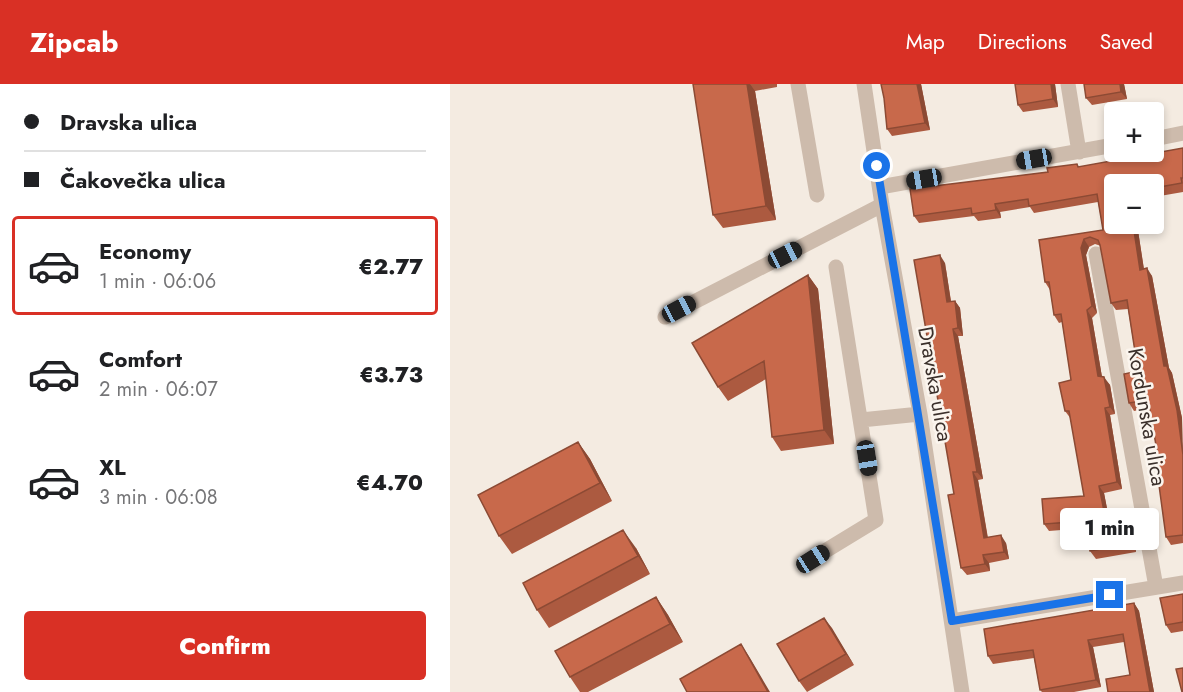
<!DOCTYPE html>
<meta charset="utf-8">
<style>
body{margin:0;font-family:Jost,sans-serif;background:#f6f6f6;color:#202124;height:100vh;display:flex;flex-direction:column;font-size:22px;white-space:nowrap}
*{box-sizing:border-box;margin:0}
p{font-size:20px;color:#757577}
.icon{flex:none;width:33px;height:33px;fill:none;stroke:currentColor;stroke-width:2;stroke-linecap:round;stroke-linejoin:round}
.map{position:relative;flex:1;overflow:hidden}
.panel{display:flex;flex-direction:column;background:#fff;width:450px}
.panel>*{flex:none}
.banner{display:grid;align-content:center;height:132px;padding:0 24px;background:#fff}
.tools{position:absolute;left:654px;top:18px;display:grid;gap:12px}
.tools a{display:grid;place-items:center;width:60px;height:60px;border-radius:6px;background:#fff;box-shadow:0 3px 9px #0003;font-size:30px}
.end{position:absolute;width:27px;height:27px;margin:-14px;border:8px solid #1a73e8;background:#fff;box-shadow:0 0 0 3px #fff}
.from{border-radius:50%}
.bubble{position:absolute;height:42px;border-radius:6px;background:#fff;box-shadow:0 3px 9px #0003;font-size:20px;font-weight:800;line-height:42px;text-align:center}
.car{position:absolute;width:18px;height:36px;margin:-18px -9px;border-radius:8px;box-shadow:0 0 4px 2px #0007;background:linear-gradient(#222 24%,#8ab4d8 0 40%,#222 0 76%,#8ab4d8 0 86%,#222 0)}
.banner b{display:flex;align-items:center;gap:21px;height:57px;font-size:22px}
.banner b+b{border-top:2px solid #e0e0e0}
.banner i{width:15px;height:15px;background:#202124}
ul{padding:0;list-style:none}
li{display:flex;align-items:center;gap:18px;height:99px;margin:0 12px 9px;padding:0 12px;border:3px solid transparent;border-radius:6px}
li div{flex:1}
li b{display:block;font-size:22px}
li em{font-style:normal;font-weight:800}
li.selected{border-color:#d93025}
li>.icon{width:54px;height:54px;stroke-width:1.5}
.action{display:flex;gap:12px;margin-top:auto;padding:12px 24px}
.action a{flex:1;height:69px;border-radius:6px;background:#d93025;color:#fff;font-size:24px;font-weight:800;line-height:69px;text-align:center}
header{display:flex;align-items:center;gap:36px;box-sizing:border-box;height:84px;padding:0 30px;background:#d93025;color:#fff}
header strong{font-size:28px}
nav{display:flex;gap:33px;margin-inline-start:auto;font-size:21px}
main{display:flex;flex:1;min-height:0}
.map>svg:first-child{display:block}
</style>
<header>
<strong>Zipcab</strong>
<nav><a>Map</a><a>Directions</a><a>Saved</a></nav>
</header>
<main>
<section class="panel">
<div class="banner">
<b><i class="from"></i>Dravska ulica</b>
<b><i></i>Čakovečka ulica</b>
</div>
<ul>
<li class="selected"><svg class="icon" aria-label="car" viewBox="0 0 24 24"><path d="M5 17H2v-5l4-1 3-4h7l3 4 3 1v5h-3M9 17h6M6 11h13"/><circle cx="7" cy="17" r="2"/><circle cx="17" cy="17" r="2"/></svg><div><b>Economy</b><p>1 min · 06:06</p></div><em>€2.77</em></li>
<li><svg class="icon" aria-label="car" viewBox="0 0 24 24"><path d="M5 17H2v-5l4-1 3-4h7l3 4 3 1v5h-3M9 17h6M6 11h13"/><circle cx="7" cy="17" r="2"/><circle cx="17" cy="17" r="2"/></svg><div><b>Comfort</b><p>2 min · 06:07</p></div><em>€3.73</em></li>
<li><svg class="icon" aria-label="car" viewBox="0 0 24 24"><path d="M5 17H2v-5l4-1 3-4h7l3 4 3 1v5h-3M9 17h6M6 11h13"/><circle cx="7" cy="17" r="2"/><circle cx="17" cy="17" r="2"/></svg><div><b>XL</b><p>3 min · 06:08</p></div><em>€4.70</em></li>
</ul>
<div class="action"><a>Confirm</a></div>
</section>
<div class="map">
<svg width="733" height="608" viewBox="0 0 733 608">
<rect width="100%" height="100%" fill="#f4ebe1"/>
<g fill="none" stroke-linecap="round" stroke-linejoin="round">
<!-- minor -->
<path stroke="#cdbbac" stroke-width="15" d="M348 0 367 111
M414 0 432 121 470 330 512 608
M618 0 629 68
M704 55 733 49
M430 103 664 61
M646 170 706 503
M215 233 432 121
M411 336 470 330
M362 475 426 436 386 183
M502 537 733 499"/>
</g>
<!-- wall -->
<path fill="#ac5a40" d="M243 0H327V3L305 7 326 136 273 144 263 131Z
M471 0 480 46 442 52 437 45Z
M605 0 608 23 573 28 568 21Z
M674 0 677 15 642 21 636 14Z
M733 64V108L704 113V100H664L687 140 694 185 702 192 719 284 722 289 732 334 733 459 721 461 716 453 709 378 700 324 684 327 679 319 688 287 678 225 666 226 661 219 651 162 645 160 639 163 636 171 647 229 642 234 652 293 660 301 665 330 660 331 672 405 654 409 659 436 681 441 686 468 646 475 640 467 636 444 599 447 594 440 634 412 621 335 615 327 621 296 612 238 609 239 604 231 600 206 595 198 589 156 653 146 648 118 584 129 580 123 550 128 551 134 528 137 524 132 469 139 464 132 627 80 629 83Z
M495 179 501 217H505L510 224 513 252H508L533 395 528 396 538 454 556 459 559 475 539 479 540 487 517 491 511 484Z
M358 191 368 205 384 360 331 367 322 353 316 295 278 317 268 303Z
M128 358 140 375 162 417 62 470 49 452Z
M186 464 200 490 99 544 87 526Z
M733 510V547L721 549 716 541Z
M206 513 218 531 233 558 138 608H130L120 593Z
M684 519 689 527 704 608H658L680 591 674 558 643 563 651 603 624 608H592L590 606 584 574 543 580 538 572Z
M374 534 404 581 357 608 349 597Z"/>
<!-- shaded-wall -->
<path fill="#8c4a34" d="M297 0H300L305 7 326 136 316 122Z
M467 0H471L480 46 475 39Z
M601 0H605L608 23 603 15Z
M670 0H674L677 15 671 8Z
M545 120 550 128 551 134 546 126Z
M683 140H687L695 193 690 186Z
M634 155 639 163 636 171 647 229 642 222 631 164Z
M490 171 495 179 502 225 497 218Z
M697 184 702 192 719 284 722 289 732 334 733 371 714 282Z
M358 191 368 205 384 360 374 346Z
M505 217 510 224 513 252 508 244Z
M637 226 642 234 653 299 648 292Z
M503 245 508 252 533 395 527 388Z
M654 293 660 301 665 330 660 323Z
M655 324 660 331 672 405 667 398Z
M128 358 140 375 162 417 150 399Z
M523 388 528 396 539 462 534 454Z
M649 402 654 409 661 444 656 437Z
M676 433 681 441 686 468 681 460Z
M173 446 186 464 200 490 188 472Z
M551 451 556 459 559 475 554 468Z
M533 471 539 479 540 487 535 480Z
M206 513 218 531 233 558 220 540Z
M684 519 689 527 704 608H700Z
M374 534 382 544 404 581 396 570Z
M638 556 643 563 651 603 646 596Z
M291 560 300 574 320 608H318Z"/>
<!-- building -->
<path fill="#c8694b" stroke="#8c4a34" stroke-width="1.5" d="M243 0H297L316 122 263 131Z
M431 0H467L475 39 437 45 434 14Z
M565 0H601L603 15 568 21Z
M634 0H670L671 8 636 14Z
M733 64V94H731L732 99 704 104V100H664V140H683L690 186 697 184 714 282H717L727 326 733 371V451L716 453 706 379 709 378 698 316 679 319 674 290 688 287 677 216 661 219 650 161 648 156 640 153 634 155 631 164 642 222 637 226 648 292 654 293 660 323 655 324 667 398 649 402 656 437 676 433 681 460 640 467 635 437 594 440 592 415 634 412 619 327H615L609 299 621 296 611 230 604 231 599 198H595L589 156 653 146 647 110 579 122 578 115 545 120 546 126 522 130 521 124 464 132 460 105 598 88 597 84 627 80 628 83Z
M490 171 497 218 505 217 508 244 503 245 527 388H523L534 454 551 451 554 468 533 471 535 480 511 484 498 411 504 410 464 176Z
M358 191 374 346 322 353 314 277 268 303 242 259Z
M128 358 150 399 49 452 28 411Z
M173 446 188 472 87 526 73 499Z
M733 510V538L716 541 710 514Z
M206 513 220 540 120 593 105 567Z
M684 519 700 608H658L656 595 680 591 673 550 638 556 646 596 590 606 583 566 538 572 534 545Z
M374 534 396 570 349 597 327 560Z
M291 560 318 608H237L230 595Z
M733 584V608H732L726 585Z"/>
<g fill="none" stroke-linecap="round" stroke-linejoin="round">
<!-- route -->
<path stroke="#1a73e8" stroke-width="8" d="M427 82 502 537 660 511"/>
</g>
<g text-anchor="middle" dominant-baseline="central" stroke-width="5" stroke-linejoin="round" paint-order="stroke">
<!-- street labels -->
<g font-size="21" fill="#3b302b" stroke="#fbf5ee">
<text transform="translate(485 300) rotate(80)">Dravska ulica</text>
<text transform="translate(697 333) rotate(80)">Kordunska ulica</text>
</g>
</g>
</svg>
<div class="tools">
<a>+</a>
<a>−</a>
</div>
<i class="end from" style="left:427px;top:82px"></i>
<i class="end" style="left:660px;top:511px"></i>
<div class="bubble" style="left:610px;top:424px;width:99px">1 min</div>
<i class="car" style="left:584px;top:75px;rotate:260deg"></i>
<i class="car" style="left:474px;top:95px;rotate:260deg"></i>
<i class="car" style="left:335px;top:171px;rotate:63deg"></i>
<i class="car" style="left:229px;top:225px;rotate:62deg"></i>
<i class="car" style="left:417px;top:374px;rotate:171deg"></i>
<i class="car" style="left:363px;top:475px;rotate:58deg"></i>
</div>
</main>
